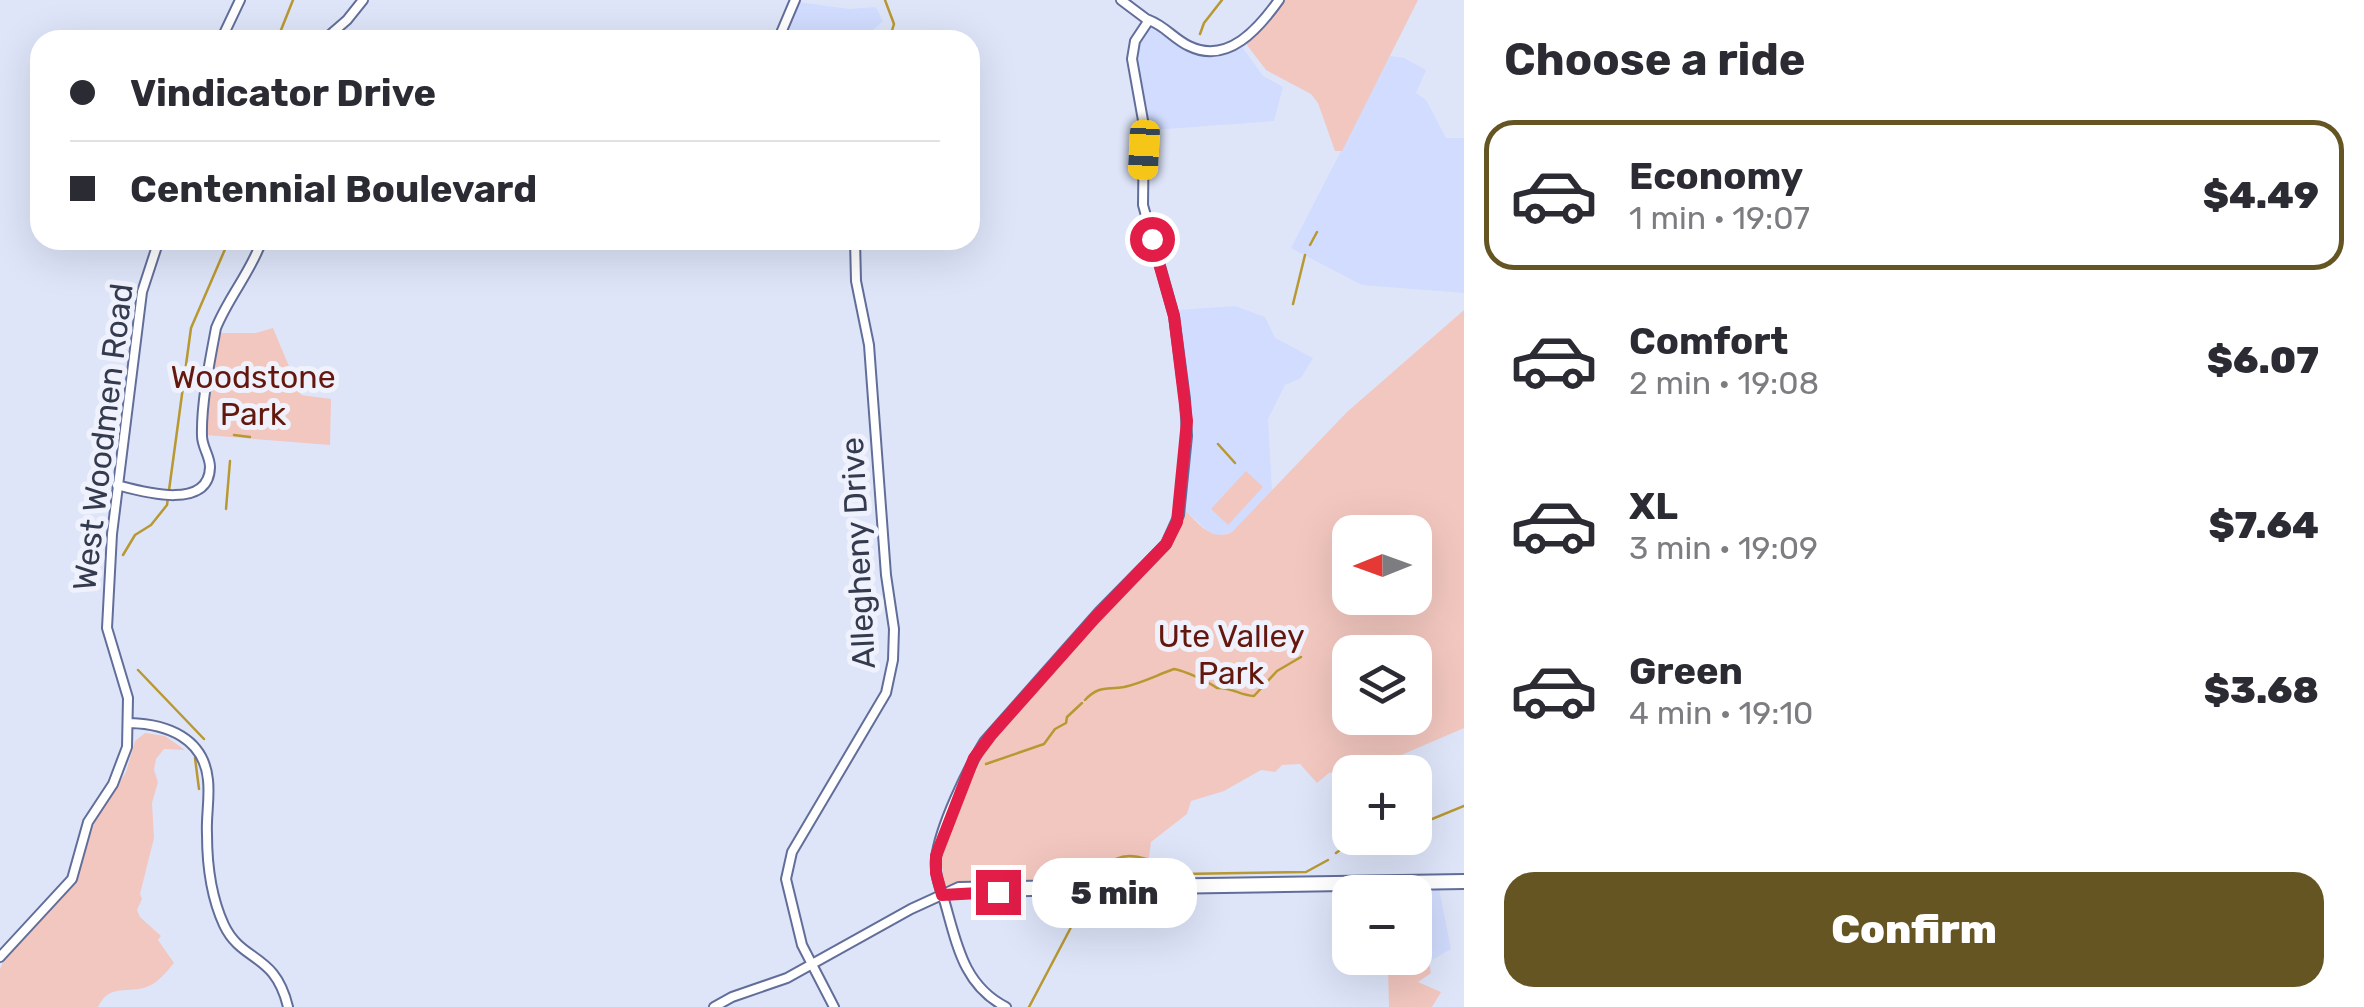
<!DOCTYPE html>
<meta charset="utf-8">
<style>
body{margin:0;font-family:Rubik,sans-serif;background:#f7f7f7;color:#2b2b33;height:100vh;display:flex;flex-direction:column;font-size:38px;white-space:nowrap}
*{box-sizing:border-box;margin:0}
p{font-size:32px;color:#7c7c81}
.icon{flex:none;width:55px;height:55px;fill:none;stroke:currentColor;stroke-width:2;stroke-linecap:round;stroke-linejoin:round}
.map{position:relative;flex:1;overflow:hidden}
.drawer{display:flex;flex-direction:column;background:#fff;width:900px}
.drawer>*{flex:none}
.guide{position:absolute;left:30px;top:30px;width:950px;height:220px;border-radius:30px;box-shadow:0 10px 40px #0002;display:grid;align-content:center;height:220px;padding:0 40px;background:#fff}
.needle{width:65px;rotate:269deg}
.controls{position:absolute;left:1332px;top:515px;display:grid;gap:20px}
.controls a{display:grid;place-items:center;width:100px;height:100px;border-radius:20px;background:#fff;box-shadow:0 10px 40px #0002;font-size:50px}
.end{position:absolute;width:45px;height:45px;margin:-22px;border:12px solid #e11d48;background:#fff;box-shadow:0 0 0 5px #fff}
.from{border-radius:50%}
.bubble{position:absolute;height:70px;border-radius:30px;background:#fff;box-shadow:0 10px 40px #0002;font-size:32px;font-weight:800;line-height:70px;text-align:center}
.car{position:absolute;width:30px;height:60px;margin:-30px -15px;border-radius:12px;box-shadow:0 0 8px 2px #0007;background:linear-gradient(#f5c518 24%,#345 0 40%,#f5c518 0 76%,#345 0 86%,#f5c518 0)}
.guide b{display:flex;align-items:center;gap:35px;height:95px;font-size:38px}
.guide b+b{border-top:2px solid #e1e1e2}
.guide i{width:25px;height:25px;background:#2b2b33}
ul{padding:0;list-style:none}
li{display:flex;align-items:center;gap:30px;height:150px;margin:0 20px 15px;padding:0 20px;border:5px solid transparent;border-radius:30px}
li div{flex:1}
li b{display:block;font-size:38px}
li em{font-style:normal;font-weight:800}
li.active{border-color:#655523}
li>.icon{width:90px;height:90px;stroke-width:1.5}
h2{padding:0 40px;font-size:45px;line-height:120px}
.cta{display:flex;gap:20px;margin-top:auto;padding:20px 40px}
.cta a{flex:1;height:115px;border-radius:30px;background:#655523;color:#fff;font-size:40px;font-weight:800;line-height:115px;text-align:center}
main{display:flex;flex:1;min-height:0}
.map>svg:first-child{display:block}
</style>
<main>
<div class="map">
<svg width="1464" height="1007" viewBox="0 0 1464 1007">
<rect width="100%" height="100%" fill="#dee5f9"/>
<!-- built -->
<path fill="#d1dcfe" d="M797 2 849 9 876 7 883 21 862 40H781Z
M1149 27 1198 56 1222 55 1242 47 1263 76 1283 87 1274 121 1151 130 1137 58 1139 43Z
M1390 56 1404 58 1426 70 1416 93 1426 100 1446 138H1464V293L1362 285 1291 248Z
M1235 306 1265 317 1275 338 1313 358 1301 378 1285 385 1268 419 1272 491 1232 532 1217 536 1210 533 1184 509 1192 422 1178 310Z
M1439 888 1451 949 1420 967 1371 968 1370 958H1415V892H1350V928L1335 905 1337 890Z"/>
<!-- green -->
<path fill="#f2c7bf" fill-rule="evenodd" d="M1279 0H1418L1342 151H1335L1318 103 1311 94 1266 70 1247 45 1248 37Z
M1464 310V728L1362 772H1350V776L1345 770 1329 773 1317 783 1300 764 1282 765 1275 772 1261 770 1224 791 1191 801 1187 814 1151 842 1146 880 944 885 941 854 981 756 1102 616 1169 547 1180 527 1184 509C1198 523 1211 542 1232 532L1347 412ZM1350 532H1415V598H1350ZM1350 652H1415V718H1350Z
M273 328 301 395 331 399 330 445 205 435 218 333H256Z
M1246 471 1263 487 1228 525 1211 509Z
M145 733 165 736 185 750 164 749 156 759 154 770 158 782 152 803 154 838 140 894 142 899 137 910 140 917 161 936 158 940 174 963C167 971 159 982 149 986 128 995 110 982 98 1007H0V969L3 962 20 940 75 884 95 821 126 772 135 741Z
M1429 963 1431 973 1418 982 1441 992 1432 1007H1389L1388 968 1420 967Z"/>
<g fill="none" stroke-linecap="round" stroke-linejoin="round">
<!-- stream -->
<path stroke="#b89831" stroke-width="2.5" d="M885 0 894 24 889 40
M1200 34 1204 23 1222 0
M277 40 293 0
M1310 245 1317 232
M1293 304 1305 255
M234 435 250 437
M1218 444 1235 463
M226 509 230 461
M123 555 135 535 151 525 167 505 191 328 229 240
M138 670 204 739
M1085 700C1099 685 1107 690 1124 687 1142 683 1157 675 1174 669 1185 671 1207 681 1217 688 1232 687 1239 695 1254 696L1277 671 1301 657
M195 758 199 789
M986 764 1044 744 1055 729 1066 723 1067 717 1082 703
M1415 826 1464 806
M1336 853 1357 838
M1154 864 1181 874 1306 872 1328 860
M1096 880C1108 859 1122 851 1146 859
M1029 1007 1088 895"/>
<!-- secondary casing -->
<g stroke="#626e9a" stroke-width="12">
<path id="secondary" d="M1121 0 1149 21
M1149 20C1165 26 1174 39 1189 46 1228 65 1259 28 1279 0
M221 40 240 0
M324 40 347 20 363 0
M778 40 795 0
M117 485C143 492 209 511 210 467 210 456 202 447 202 436 201 404 210 360 216 328 229 296 251 272 262 240
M130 723C167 724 204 738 208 780 210 798 206 816 207 834 207 864 211 897 224 925 242 963 275 952 288 1007
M942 895 974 892 1464 884
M0 957 72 879 88 822 113 784 127 747 128 698 107 628 112 534 142 292 159 240
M714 1007 732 997 787 978 911 909 959 887 1464 879
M834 1007 802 945 786 879 792 852 886 693 893 660 894 629 886 575 869 345 856 281 855 240
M1006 1007C964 986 957 945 945 903 940 888 934 874 936 858 940 826 967 770 984 742L1099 612 1166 544 1179 515 1187 436 1185 399 1174 316 1143 205 1144 126 1132 59 1135 41 1149 20"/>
</g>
<!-- secondary -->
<use href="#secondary" stroke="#fff" stroke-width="8"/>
</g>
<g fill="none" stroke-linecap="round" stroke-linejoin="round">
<!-- route -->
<path stroke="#e11d48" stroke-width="12" d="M998 892 942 895 936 873V856L974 758 992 734 1095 618 1166 544 1177 522 1187 421 1174 316 1152 239"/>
</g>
<g text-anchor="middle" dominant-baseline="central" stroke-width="10" stroke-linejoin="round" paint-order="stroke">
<!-- park labels -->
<g font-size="32" fill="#64180d" stroke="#eff2fc">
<text x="253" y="377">Woodstone<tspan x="253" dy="37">Park</tspan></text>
<text x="1231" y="636">Ute Valley<tspan x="1231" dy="37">Park</tspan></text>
</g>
<!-- street labels -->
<g font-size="32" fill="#353b4f" stroke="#eff2fc">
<text transform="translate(103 437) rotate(-83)">West Woodmen Road</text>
<text transform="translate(858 553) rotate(-93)">Allegheny Drive</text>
</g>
</g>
</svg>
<div class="controls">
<a><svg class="needle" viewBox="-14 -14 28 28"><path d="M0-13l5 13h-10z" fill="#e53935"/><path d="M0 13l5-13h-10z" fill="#7c7c81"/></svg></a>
<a><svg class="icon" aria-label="layers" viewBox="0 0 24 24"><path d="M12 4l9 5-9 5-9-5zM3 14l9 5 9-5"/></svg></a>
<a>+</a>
<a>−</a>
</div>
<i class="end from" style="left:1152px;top:239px"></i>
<i class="end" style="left:998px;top:892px"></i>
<div class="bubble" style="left:1032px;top:858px;width:165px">5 min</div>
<i class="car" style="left:1144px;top:150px;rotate:183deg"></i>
<div class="guide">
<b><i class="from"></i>Vindicator Drive</b>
<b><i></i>Centennial Boulevard</b>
</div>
</div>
<section class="drawer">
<h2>Choose a ride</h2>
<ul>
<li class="active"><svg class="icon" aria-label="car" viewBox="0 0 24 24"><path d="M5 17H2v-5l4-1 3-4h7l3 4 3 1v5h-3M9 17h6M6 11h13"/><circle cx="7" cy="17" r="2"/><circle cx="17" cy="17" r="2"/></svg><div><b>Economy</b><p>1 min · 19:07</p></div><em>$4.49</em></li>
<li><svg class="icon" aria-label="car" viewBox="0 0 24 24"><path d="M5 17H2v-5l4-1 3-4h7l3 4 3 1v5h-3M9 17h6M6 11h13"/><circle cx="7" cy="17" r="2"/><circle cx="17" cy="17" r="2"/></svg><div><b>Comfort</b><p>2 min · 19:08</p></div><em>$6.07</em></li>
<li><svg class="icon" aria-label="car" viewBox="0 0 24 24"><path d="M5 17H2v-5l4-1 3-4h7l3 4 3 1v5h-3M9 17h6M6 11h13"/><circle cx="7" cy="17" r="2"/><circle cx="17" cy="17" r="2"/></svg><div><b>XL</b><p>3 min · 19:09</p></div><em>$7.64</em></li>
<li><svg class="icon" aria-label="car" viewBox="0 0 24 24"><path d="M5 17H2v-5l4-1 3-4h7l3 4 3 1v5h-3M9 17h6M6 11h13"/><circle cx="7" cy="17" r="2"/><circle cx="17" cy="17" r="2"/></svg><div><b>Green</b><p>4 min · 19:10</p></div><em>$3.68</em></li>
</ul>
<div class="cta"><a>Confirm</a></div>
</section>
</main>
